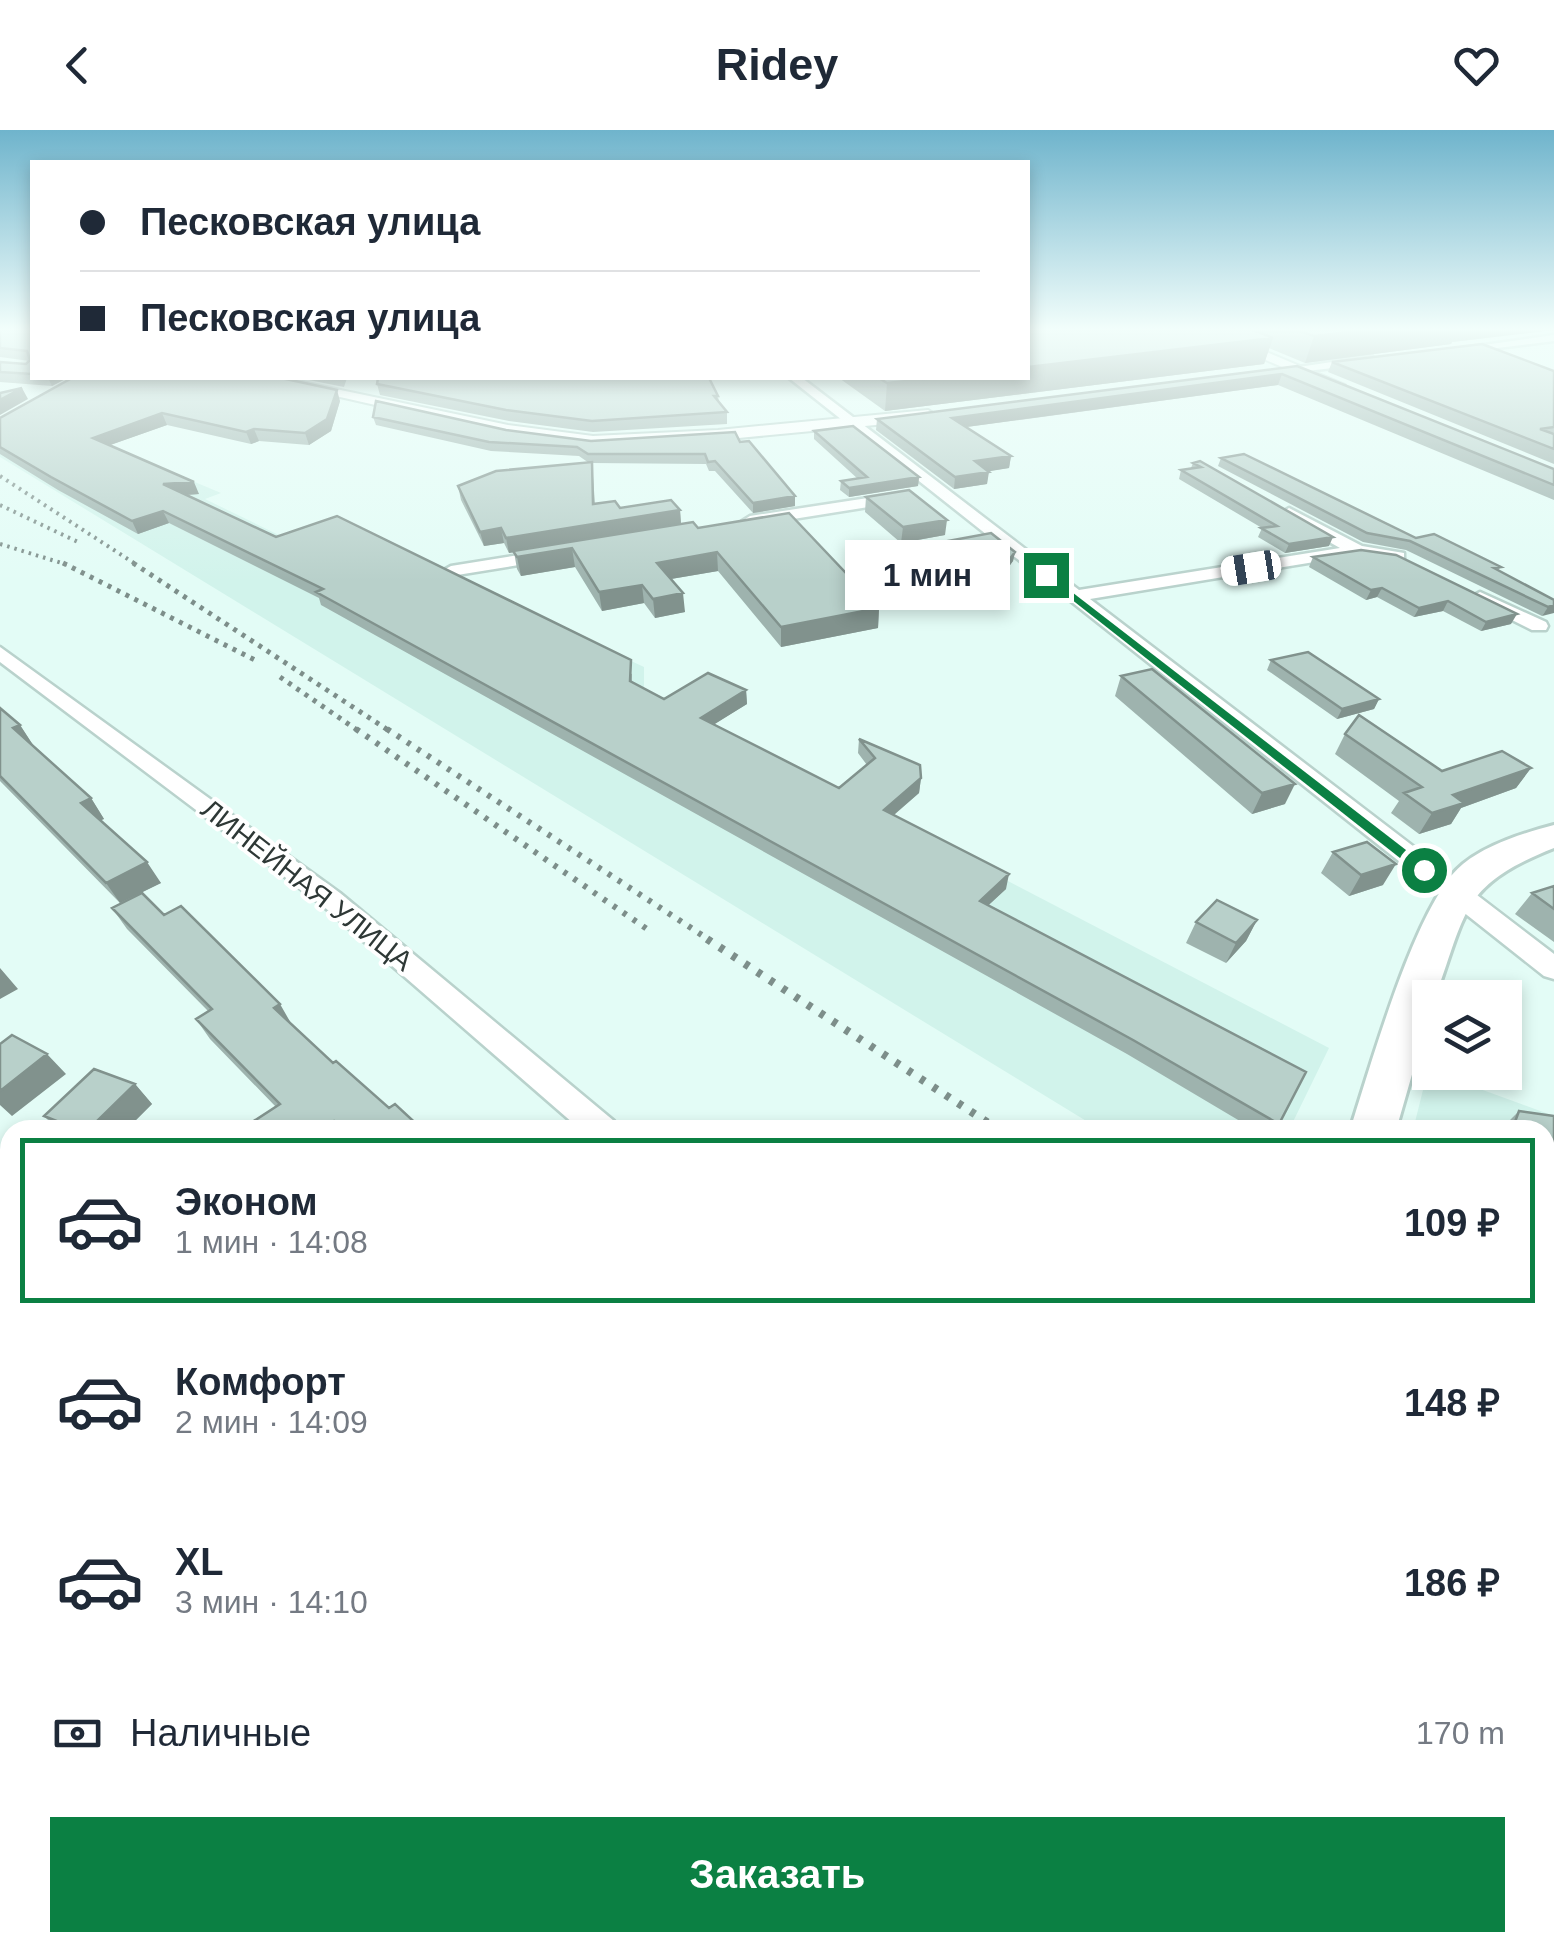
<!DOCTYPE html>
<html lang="ru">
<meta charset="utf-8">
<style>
body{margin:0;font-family:Arial,sans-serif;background:#f2f2f3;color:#1f2937;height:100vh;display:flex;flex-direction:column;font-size:38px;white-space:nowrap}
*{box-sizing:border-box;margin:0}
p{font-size:32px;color:#747a83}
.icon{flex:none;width:55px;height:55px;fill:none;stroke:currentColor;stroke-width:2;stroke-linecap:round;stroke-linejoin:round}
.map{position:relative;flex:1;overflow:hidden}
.drawer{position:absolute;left:0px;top:990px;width:1555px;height:832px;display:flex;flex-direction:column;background:#fff;border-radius:30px 30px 0 0;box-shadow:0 5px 15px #0003}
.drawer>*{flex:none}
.top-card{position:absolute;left:30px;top:30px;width:1000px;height:220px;border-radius:0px;box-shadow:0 5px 15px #0003;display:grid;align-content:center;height:220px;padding:0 50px;background:#fff}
.tools{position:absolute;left:1412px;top:850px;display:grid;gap:20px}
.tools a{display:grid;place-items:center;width:110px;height:110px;border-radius:0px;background:#fff;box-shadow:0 5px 15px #0003;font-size:50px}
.end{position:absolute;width:45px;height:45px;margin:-22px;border:12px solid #0b8043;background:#fff;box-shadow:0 0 0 5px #fff}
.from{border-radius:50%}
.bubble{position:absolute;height:70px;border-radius:0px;background:#fff;box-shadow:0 5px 15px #0003;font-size:32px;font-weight:600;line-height:70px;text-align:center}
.car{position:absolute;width:30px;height:60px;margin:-30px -15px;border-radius:12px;box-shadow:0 0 8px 2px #0007;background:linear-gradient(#fff 24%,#345 0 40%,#fff 0 76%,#345 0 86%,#fff 0)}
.top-card b{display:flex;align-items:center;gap:35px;height:95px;font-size:38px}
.top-card b+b{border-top:2px solid #e0e1e3}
.top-card i{width:25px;height:25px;background:#1f2937}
ul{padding:18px 0 0;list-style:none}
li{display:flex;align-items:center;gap:30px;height:165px;margin:0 20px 15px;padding:0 30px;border:5px solid transparent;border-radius:0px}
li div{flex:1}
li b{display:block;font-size:38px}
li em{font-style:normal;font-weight:600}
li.on{border-color:#0b8043}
li>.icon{width:90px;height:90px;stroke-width:1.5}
.pay{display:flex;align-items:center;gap:25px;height:110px;padding:0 50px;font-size:38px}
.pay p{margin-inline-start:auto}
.action{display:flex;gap:20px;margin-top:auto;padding:20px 50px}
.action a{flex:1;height:115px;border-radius:0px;background:#0b8043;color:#fff;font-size:40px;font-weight:600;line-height:115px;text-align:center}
header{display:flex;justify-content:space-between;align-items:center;height:130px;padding:0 50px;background:#fff;font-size:45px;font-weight:600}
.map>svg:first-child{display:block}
</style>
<header><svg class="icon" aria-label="back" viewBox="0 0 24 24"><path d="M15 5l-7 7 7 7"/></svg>Ridey<svg class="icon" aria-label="heart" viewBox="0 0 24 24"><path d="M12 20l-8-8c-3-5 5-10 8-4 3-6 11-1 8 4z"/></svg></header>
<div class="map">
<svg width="1554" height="1821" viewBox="0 0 1554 1821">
<rect width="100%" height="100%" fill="#e3fcf6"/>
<!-- built -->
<path fill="#d1f3eb" d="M30 283 221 363 205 369 285 408 346 398 644 537V562L1329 918 1289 1000H1101L0 327V298Z
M1428 940 1554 986V1219L1545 1213V1000H1413Z"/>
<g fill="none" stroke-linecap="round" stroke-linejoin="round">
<!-- minor casing -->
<g stroke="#b9d2cc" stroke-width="5">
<path id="minor" d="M1554 205V211L1448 224 1442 221Z
M1372 226 1376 233 1298 242 1292 238Z
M789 248H802L1079 460 1340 418 1283 386 1281 383 1289 378 1362 416 1404 423V431L1398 432 1357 425 1090 469 1554 824V849L1544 846Z
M907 362 912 364V370L750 396 742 391 750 386Z
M556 419 562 420V428L451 446 442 441 451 436Z
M1480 462 1546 492 1548 496 1546 500H1532L1474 471 1471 467Z
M0 517 340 763 614 991 619 1000H581L322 775 0 532Z
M1121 1812H1180L1183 1821H1125Z"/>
</g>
<!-- tertiary casing -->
<g stroke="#b9d2cc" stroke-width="4">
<path id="tertiary" d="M1189 197H1207L1345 255 1331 258Z
M256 248H283L508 295 593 306 718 300 928 280 936 285 928 290 718 310 593 316 508 305Z"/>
</g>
<!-- secondary casing -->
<g stroke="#b9d2cc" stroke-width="6">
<path id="secondary" d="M1554 695V718C1461 755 1467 780 1435 868H1430V882L1396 1000H1350C1370 939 1416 771 1463 734 1488 714 1524 703 1554 695Z
M10 1710V1784L0 1785V1711Z"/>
</g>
<!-- minor -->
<use href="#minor" fill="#fff" fill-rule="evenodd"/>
<!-- tertiary -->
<use href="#tertiary" fill="#fff" fill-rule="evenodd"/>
<!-- secondary -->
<use href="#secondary" fill="#fff" fill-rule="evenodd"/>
<!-- rail-far4 -->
<path stroke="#7d8e8a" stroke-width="4" stroke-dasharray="2.5 5" stroke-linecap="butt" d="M0 346 137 435
M0 375 78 412
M0 414 68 435"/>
<!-- rail-far3 -->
<path stroke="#7d8e8a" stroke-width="5" stroke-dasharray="4 6" stroke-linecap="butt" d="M63 433 255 530
M133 433 391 602
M280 547 360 602"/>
<!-- rail-far2 -->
<path stroke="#7d8e8a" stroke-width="6" stroke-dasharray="4 8" stroke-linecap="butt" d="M356 599 647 799
M387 599 711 811"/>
<!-- rail-far1 -->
<path stroke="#7d8e8a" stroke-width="8" stroke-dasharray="5 10" stroke-linecap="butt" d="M707 809 999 1000"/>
<!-- rail -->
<path stroke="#7d8e8a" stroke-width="10" stroke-dasharray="6 12" stroke-linecap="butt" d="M1545 1356 1554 1361"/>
</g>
<!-- wall -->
<path fill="#9eb3ae" d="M0 197H32V248H67L52 256 0 252V232L26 234 30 231 0 227Z
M1028 197H1554V200L1452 212 1451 214 1305 233 1269 218 1264 234 885 281 839 248H1028Z
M1332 232 1554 241V334L1328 242Z
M1297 236 1554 339V370L1278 255 967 297 1011 326 1009 338 988 341 987 354 954 359 876 300 877 289Z
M299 248H347L344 257Z
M377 254 718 266 719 272 727 282V294L593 302 509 291 380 265Z
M340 271 331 301 309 315 259 311 251 314 167 295 110 315 199 364 187 365 276 407 632 544V553L664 569 746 560 747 574 714 594 839 658 867 635 858 623 859 609 921 648 919 663 894 685 1006 759 988 775 1279 994 1275 1000H1255L1127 924 321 475 319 468 169 393 138 404 58 360 0 324V288Z
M373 287 506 300 591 311 740 312 795 376 753 383 715 341H709L706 334 592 333 595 374 620 378 680 380 681 394 698 398 879 478 878 498 781 517 718 441 671 449 685 482 655 488 644 473 602 481 575 437 521 446 517 439 514 422 509 423 504 413 484 416 461 370 458 356 589 333 579 326 491 321 376 295Z
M814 301 919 347 918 356 849 367 840 360 841 351 858 349 814 309Z
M1221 328 1416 408 1501 437 1498 440 1554 470 1542 486 1406 420 1363 412 1218 336Z
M1193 333 1329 416 1285 423 1258 407 1262 398 1179 349 1181 340 1191 338Z
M866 367 945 405 901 413 865 382Z
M948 411 1015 422 1013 431 993 458 947 420Z
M1361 420 1511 494 1481 501 1443 481 1414 487 1377 467 1366 470 1309 437 1313 427Z
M1271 530 1379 569 1374 579 1337 589 1267 540Z
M1121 546 1285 674 1252 684 1115 566Z
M0 578 20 595 33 615 91 668 104 689 100 690 161 753 120 773 0 651Z
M1345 604 1442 641 1531 638 1516 658 1461 678 1451 694 1419 704 1391 683 1399 671 1335 624Z
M1333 722 1383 755 1349 766 1321 743Z
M1554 756V812L1515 784 1532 763Z
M112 778 164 785 292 895 333 933 389 978 423 1000H240L276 977 210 909 196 889 208 881 127 799Z
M1257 790 1246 811 1226 833 1186 813 1196 792Z
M135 954 152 974 126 1000H58L44 986Z
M1519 981 1554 986V1210L1545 1204V1000H1505L1509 991Z
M0 1040 10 1041V1110L0 1109Z
M0 1480 7 1482 6 1484H10V1574H0Z
M1554 1782V1821H1434L1431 1814 1438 1812H1545V1784Z
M807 1812H1011L1012 1821H784V1816Z"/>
<!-- shaded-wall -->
<path fill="#81928d" d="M1396 197H1554V200L1452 212 1451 214 1305 233 1314 206Z
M1273 208 1264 234 885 281 887 253 935 248H1028V237Z
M1282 244 1278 255 951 299 952 288Z
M48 248H67L52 256Z
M22 258 28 269 0 285V270Z
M337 260 340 271 331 301 309 315 305 303Z
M162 283 167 295 99 319 93 308Z
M254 299 259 311 251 314 246 302Z
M1011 326 1009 338 973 344 975 331Z
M989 342 987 354 954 359 955 347Z
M919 347 918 356 849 367V358Z
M194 352 199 364 169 366 163 354Z
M795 366V376L753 383V373Z
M680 380 681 394 509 423 506 408Z
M163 381 169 393 138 404 132 391Z
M947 390 945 405 901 413 903 397Z
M501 398 504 413 484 416 480 402Z
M1333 407 1329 416 1285 423 1289 414Z
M572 418 575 437 521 446 517 427Z
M717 422 718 441 659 451 657 433Z
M1015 422 1013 431 993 458 995 449Z
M642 455 644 473 602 481 599 462Z
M1382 458 1377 467 1366 470 1371 460Z
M683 463 685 482 655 488 653 469Z
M1448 471 1443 481 1414 487 1419 478Z
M1554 475V483L1542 486 1548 477Z
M879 478 878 498 781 517V497Z
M1517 484 1511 494 1481 501 1486 492Z
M746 560 747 574 702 602 701 588Z
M1379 569 1374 579 1337 589 1342 579Z
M20 595 33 615 13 598Z
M1531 638 1516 658 1461 678 1451 694 1419 704 1432 683 1453 665Z
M921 648 919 663 882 695 884 680Z
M1295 654 1285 674 1252 684 1262 663Z
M91 668 104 689 94 693 81 673Z
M147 732 161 753 120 773 106 753Z
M1396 734 1383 755 1349 766 1361 745Z
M1009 744 1006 759 977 786 980 771Z
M1257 790 1246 811 1226 833 1236 813Z
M0 838 18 859 0 869Z
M280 874 292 895 274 878Z
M47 924 66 944 12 986 0 975V961Z
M135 954 152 974 126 1000H88Z
M334 991 340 1000H320Z"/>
<!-- building -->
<path fill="#b8d0ca" stroke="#81928d" stroke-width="2.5" d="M0 197H32V244L0 242V232L26 234 30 230 27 221 0 218Z
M1028 197H1246L1273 208 1028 237Z
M1288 197H1396L1314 206Z
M1482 214 1554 241V297L1540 299 1554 304V319L1332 232Z
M1297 236 1554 339V355L1282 244 952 288 1011 326 975 331 989 342 955 347 877 289Z
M72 248H281L337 260 327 289 305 303 254 299 246 302 162 283 93 308 194 352 163 354 276 407 337 386 631 530 630 551 664 569 708 543 746 560 701 588 839 658 875 628 859 609 920 635 921 648 884 680 1009 744 980 771 1306 942 1279 994 1133 910 316 462 323 459 163 381 132 391 51 347 0 317V288Z
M378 248H709L718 266H714L727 282 592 291 506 280 377 254Z
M879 248H935L887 253Z
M22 258 0 270V263Z
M376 271 506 300 591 311 735 302 740 312 749 311 795 366 753 373 715 331 708 332 705 324H588L577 317 489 312 373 287Z
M853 296 919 347 849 358 841 351 867 347 814 301Z
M1244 324 1416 408 1434 404 1501 437 1494 438 1554 470V475L1548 477 1410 411 1367 403 1221 328Z
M1200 331 1333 407 1289 414 1261 398 1277 396 1181 340 1201 337 1193 333Z
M592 332 593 374 615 371 620 378 671 370 680 380 506 408 501 398 480 402 458 356 496 341Z
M909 360 947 390 903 397 866 367Z
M789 383 879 478 781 497 717 422 657 433 683 463 653 469 642 455 599 462 572 418 517 427 513 421 693 392 698 398Z
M991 403 1015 422 995 449 948 411Z
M1361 420 1396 425 1517 484 1486 492 1448 471 1419 478 1382 458 1371 460 1313 427Z
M1308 522 1379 569 1342 579 1271 530Z
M1152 539 1295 654 1262 663 1121 546Z
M0 578 20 595 13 598 91 668 81 673 147 732 106 753 0 646Z
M1359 585 1442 641 1502 621 1531 638 1453 665 1464 673 1432 683 1404 663 1422 657 1345 604Z
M1367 712 1396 734 1361 745 1333 722Z
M1554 756V779L1532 763Z
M142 763 164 785 181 776 280 874 274 878 333 933 336 931 389 978 395 974 423 1000H343L334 991 320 1000H240L280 974 196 889 212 879 112 778Z
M1217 770 1257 790 1236 813 1196 792Z
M12 905 47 924 0 961V914Z
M94 939 135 954 88 1000H79L44 986Z
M1519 981 1554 986V1194L1545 1189V1000H1512Z
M0 1040 10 1041V1097L0 1096Z
M0 1483 10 1484V1569H0Z
M1554 1795V1821L1462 1820 1489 1812H1545V1798Z
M852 1812H1011L1012 1821H804L852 1814Z"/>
<!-- sky -->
<linearGradient id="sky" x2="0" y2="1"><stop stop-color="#6fb4cc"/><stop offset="0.44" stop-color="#f2fefb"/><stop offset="1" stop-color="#f2fefb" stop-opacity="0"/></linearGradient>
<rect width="1554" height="452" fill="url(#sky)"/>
<!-- route -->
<path fill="#0b8043" d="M1046 442 1428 737V743H1419L1043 447Z"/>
<g text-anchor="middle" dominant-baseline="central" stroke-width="8" stroke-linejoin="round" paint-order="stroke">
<!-- street labels -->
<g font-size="28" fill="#2e3836" stroke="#fff">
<text transform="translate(307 755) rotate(38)">ЛИНЕЙНАЯ УЛИЦА</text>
</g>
</g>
</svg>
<div class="tools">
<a><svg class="icon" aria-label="layers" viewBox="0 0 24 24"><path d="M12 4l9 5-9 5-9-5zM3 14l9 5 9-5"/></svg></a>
</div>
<i class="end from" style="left:1424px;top:740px"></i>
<i class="end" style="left:1046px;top:445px"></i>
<div class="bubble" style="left:845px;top:410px;width:165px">1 мин</div>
<i class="car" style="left:1251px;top:438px;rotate:261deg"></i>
<div class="top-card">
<b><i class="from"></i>Песковская улица</b>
<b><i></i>Песковская улица</b>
</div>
<section class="drawer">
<ul>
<li class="on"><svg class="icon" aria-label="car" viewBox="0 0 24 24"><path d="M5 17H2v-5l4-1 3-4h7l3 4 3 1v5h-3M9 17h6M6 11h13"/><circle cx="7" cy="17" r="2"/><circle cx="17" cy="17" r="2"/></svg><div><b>Эконом</b><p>1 мин · 14:08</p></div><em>109 ₽</em></li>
<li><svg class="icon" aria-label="car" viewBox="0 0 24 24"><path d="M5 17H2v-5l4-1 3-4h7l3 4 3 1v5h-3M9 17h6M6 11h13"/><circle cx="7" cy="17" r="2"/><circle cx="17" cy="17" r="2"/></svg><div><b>Комфорт</b><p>2 мин · 14:09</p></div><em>148 ₽</em></li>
<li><svg class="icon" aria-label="car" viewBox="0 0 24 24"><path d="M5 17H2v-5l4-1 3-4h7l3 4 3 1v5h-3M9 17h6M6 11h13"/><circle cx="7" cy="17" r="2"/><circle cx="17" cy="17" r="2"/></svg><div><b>XL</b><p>3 мин · 14:10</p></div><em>186 ₽</em></li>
</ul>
<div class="pay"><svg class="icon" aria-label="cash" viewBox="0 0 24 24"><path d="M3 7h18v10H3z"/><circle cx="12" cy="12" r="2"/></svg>Наличные<p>170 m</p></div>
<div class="action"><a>Заказать</a></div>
</section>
</div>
